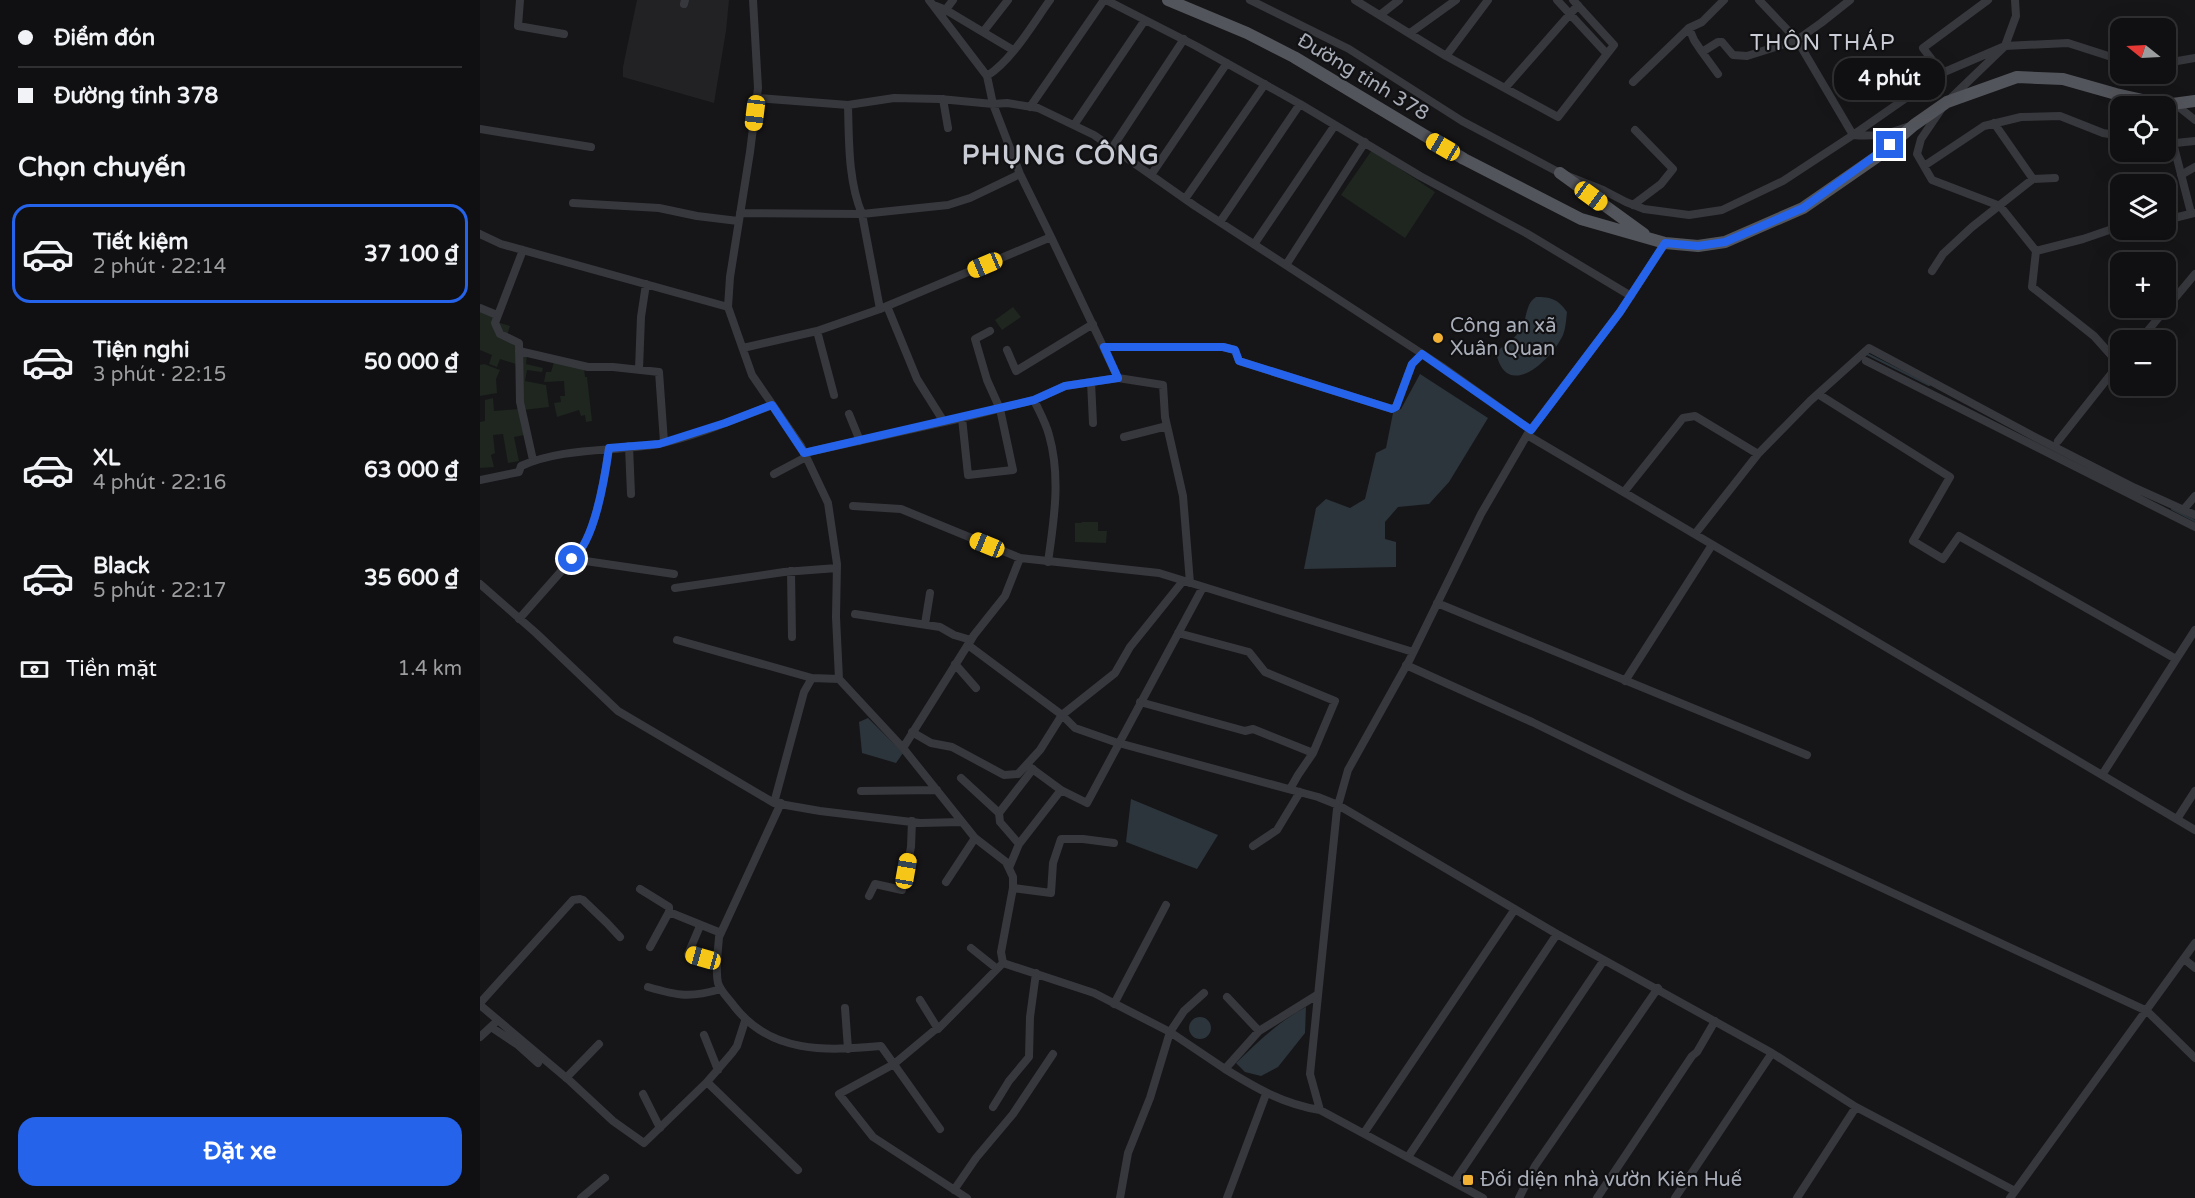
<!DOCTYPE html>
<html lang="vi">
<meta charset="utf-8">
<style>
body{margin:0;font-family:"Varela Round",sans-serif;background:#1e1e20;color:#f1f3f6;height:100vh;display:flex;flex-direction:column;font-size:22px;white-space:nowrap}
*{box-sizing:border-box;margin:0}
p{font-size:20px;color:#9c9d9f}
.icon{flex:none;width:33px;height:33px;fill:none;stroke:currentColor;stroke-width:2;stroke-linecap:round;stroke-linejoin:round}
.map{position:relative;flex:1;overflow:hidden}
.sheet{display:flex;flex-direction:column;background:#101012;width:480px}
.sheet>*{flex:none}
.banner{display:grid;align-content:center;height:132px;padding:0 18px;background:#101012}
.needle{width:39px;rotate:288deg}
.tools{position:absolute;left:1630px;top:18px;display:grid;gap:12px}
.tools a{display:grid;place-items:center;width:66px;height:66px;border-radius:12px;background:#101012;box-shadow:0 6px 24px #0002,0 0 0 2px #303032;font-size:30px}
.end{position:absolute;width:27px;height:27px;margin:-14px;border:8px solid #2563eb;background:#fff;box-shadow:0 0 0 3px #fff}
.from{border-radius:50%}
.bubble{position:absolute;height:42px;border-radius:18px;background:#101012;box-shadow:0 6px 24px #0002,0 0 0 2px #303032;font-size:20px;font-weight:800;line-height:42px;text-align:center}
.car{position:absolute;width:18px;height:36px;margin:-18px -9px;border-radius:8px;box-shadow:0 0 4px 2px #0007;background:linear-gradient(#f5c518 24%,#345 0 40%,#f5c518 0 76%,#345 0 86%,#f5c518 0)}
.banner b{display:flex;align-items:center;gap:21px;height:57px;font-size:22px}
.banner b+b{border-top:2px solid #303032}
.banner i{width:15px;height:15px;background:#f1f3f6}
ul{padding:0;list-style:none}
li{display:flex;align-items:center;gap:18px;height:99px;margin:0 12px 9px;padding:0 6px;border:3px solid transparent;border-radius:18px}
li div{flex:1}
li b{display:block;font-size:22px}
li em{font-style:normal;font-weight:800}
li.current{border-color:#2563eb}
li>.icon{width:54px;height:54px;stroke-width:1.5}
h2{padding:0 18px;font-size:27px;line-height:72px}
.pay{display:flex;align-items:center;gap:15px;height:66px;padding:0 18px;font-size:22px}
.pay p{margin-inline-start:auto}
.button{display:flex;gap:12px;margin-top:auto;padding:12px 18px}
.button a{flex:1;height:69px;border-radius:18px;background:#2563eb;color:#fff;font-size:24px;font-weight:800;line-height:69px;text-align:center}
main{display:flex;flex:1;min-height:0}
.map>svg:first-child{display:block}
</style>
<main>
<section class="sheet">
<div class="banner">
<b><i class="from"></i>Điểm đón</b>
<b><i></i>Đường tỉnh 378</b>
</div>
<h2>Chọn chuyến</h2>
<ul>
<li class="current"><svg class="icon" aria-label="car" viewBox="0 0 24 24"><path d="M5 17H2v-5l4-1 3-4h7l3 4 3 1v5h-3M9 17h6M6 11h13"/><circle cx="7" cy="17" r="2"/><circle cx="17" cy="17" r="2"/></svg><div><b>Tiết kiệm</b><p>2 phút · 22:14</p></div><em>37 100 ₫</em></li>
<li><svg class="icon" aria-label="car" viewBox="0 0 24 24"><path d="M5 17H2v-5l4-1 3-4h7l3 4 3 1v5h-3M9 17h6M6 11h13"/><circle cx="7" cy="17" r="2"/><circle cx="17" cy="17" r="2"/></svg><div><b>Tiện nghi</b><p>3 phút · 22:15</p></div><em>50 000 ₫</em></li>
<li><svg class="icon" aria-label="car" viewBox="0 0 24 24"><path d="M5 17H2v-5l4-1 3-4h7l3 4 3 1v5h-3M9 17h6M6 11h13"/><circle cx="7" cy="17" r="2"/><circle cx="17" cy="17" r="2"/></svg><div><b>XL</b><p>4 phút · 22:16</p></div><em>63 000 ₫</em></li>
<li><svg class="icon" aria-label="car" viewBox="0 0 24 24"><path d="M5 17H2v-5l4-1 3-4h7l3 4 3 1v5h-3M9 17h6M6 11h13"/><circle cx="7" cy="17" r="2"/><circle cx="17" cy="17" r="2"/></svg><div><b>Black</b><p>5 phút · 22:17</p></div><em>35 600 ₫</em></li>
</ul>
<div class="pay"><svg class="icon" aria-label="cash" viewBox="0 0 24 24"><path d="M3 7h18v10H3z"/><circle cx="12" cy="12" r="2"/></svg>Tiền mặt<p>1.4 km</p></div>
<div class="button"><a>Đặt xe</a></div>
</section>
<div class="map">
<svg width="1715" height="1198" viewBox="0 0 1715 1198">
<rect width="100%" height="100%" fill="#161618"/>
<!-- built -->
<path fill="#222225" d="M157 0H249L246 31 234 103 143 77V67Z"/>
<!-- green -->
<path fill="#1e261f" d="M892 150 955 192 925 238 861 195Z
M533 307 541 317 522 330 515 320Z
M0 310 19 317 17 322 30 326 26 338 37 342 36 364 20 359 17 367 9 364 12 355 0 350Z
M40 353 47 355 46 364 63 368 62 372 47 370 45 381 66 385 69 407 43 410Z
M74 362 104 369 105 377H107L112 421 106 422 105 415 101 416 99 410 77 417 74 403 81 402 80 396H85L84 381 64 382 66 372H71Z
M4 364 20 370 16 379 17 393 0 396V365Z
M13 398 14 411 39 409 44 435 34 437 39 461 28 463 23 434 13 435 15 453 11 455 14 467 0 468V422L5 421V400Z
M602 522H618V531H627L626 543 595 542V523H601Z"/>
<!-- water -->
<path fill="#2c353c" d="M1056 297C1071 297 1078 299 1087 312 1086 320 1086 327 1083 335 1071 361 1026 402 1016 352 1023 346 1033 340 1039 332 1048 322 1044 304 1056 297Z
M940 374 1008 418 969 482 949 504 918 507 905 522V539L916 542V567L824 569 836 508 846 499 870 508 885 499 896 453 906 448 913 413 921 409Z
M388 718 423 753 416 763 382 753 379 722Z
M651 799 738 835 717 869 646 842Z
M826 1007 825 1033 798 1067 781 1076 765 1072 756 1063C778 1042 798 1022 826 1007Z
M709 1028a11 11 0 1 1 22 0a11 11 0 1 1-22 0Z"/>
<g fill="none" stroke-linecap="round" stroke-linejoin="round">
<!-- stream -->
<path stroke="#2c353c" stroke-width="2" d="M1387 354 1449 385
M1692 509 1715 521"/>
<!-- minor -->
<path stroke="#37383d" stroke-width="8" d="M40 0 38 26 84 34
M273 0 278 88 270 152 250 277 248 307 272 375 321 446 348 503 357 564 356 617 359 679 423 748 495 838 526 862 533 877V888L521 952 523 963 614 993 690 1032 745 1069 779 1031 837 995
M626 0 716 46 820 104 940 176 1046 233 1151 296
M770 0 869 49 982 121 1080 173 1123 190 1146 202 1164 209 1209 215 1242 210 1303 181 1373 135 1462 73 1525 46 1588 43 1641 60
M875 0 966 56 1078 117 1134 45 1093 0
M1077 0 1127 54
M1279 0 1317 40 1373 135C1393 137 1408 134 1427 127
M204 4 205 0
M456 6 466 10 533 50
M464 12 473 0
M900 15 919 0
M1209 28 1222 22 1244 0
M503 32 528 0
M930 33 976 0
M1222 52 1238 74
M966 56 1008 0
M1686 63 1715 58
M1462 73 1443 48 1508 0
M507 76C532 60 552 25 570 0
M1153 82 1209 28 1214 40 1222 52 1238 42H1242L1253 55 1267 56 1317 40 1341 23 1370 0
M1025 88 1098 5
M1472 97 1525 46 1536 16 1535 0
M277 98 368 105C369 140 368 181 382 214L400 309 571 237 638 378
M463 99 468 128
M1695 104 1715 120
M368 105 414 98 460 99 513 104 507 76 449 0
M550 107 624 0
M1462 108 1441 139 1437 154 1452 180 1520 206 1556 251 1552 287 1614 336 1639 364 1578 441
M1514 123 1553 179
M594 125 665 20
M0 129 111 147
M1693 143 1711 213
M1686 144 1715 141
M632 148 704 39
M1444 166 1504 126 1541 117 1580 116 1623 133 1641 136
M671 175 747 63
M1701 175 1715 167
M705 199 785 84
M93 203 179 208 217 216 258 221
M1153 205 1181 184 1193 169 1155 130
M260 213 382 214 468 205 490 198 540 174
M1686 220 1714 213
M740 222 820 104
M0 234 21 244 248 307
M571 237 540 174 513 104 527 103 558 108 614 135 715 206 961 366 1051 430
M775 243 855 125
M43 250 15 323 20 334 39 343 40 402 53 460
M1556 251 1603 239 1641 226
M806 265 885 142
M1452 271 1463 254 1492 227 1553 179 1575 178
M407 306 437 379 464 422
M0 308 17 315
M337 331 354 395
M1660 340 1715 274
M624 347H743L755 350 759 361 912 409 916 407 932 364 942 354
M263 348 337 331 400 309
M527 350 536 371 613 324
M39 351 108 367H133L179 372 184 442
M1386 361 1715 527
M159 369 161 317 166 284
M611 382 613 423
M1338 394 1470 477 1433 541 1463 559 1479 536 1696 659
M554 400 585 386 638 378 683 385 685 417 703 496 710 583
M369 414 380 441
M482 418 488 475 533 470 520 409 507 380 495 339 510 331
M1047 435 1715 830
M644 437 687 426
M149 446 151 494
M324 453 482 418 554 400C559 411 566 423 569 435 581 477 574 520 568 562
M294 474 326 457
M0 480 39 472 41 466C83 447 133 452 178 444 214 437 258 418 292 405
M1144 492 1203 418 1215 416 1278 454
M373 506 421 509 540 558 679 573 933 652
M1704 509 1715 496
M1215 534 1278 454 1330 401 1389 348 1553 436 1655 488 1715 515
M92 559C115 542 125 476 129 448
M311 571 312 637
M0 584 56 633 138 711 294 803 340 811 440 823 482 822
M195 588 304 572 357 568
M957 603 1327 755
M375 614 460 627 474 635 491 640
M39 619 92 559 194 574
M445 624 450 593
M698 633 769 652 785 672 855 701 833 753 818 775 810 789
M197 640 332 678
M488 645 582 715 595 728 635 742 838 797 858 805 1077 934 1292 1053 1376 1107 1535 1191
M475 664 496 688
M926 665 1052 722 1206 797 1667 1011 1715 1058
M1145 681 1232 545
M660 702 765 731 773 729 833 753
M432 732 451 743 472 747 524 775 538 774 560 750 582 715 635 673 650 647 703 581
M423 748 494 635 525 596 540 558
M547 765 581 790 607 803 723 587
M1622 775 1715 630
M481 778 519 813 520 822 539 844
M381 791 457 790
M294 803 324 692 332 678 359 679
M301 803 239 937C238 952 235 969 238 983 241 992 249 999 254 1006 291 1054 346 1051 401 1046L460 1129
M519 813 553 769
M1697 819 1715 791
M773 846 797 830 820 792
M529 868 539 844 581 790
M466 882 495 838
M533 888 571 893 573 863 581 839H603L634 843
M160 889 189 907V912
M389 896 395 884 422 890 431 847 432 821
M220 926 208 954 237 962
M170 947 189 912 241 933
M491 948 516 968
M1704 959 1715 968
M168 987C199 996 210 998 241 989
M747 997 779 1031
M440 1000 458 1029
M0 1003 93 900 100 899 103 900 127 923 140 937
M634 1004 686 905
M0 1005 90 1081 133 1121 164 1143 227 1082 252 1053 257 1046 265 1021
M365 1008 368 1049
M11 1027 38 1045 58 1063
M224 1035 238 1070
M0 1037 14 1024
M745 1069C776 1088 803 1104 840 1110L1003 1198
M86 1078 119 1044
M227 1082 318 1170
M163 1094 180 1128
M513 1107 529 1081 549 1057 550 1017 556 973
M840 1110 830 1074 857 809 868 770 930 659 1001 514 1047 435 1140 312 1185 243
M884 1133 1035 909
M928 1157 1077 934
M974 1182 1124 960
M474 1190 496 1158 533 1114 573 1054
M101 1198 125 1178
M487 1198 393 1137 359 1094 414 1064 456 1029H458L523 963
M640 1198 648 1153 670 1098 690 1032 704 1011 724 993
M747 1198 786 1094
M1039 1198 1055 1166 1178 988
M1117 1198 1212 1056 1217 1052 1235 1021
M1195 1198 1292 1053
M1317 1198 1376 1107
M1530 1198 1715 943"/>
<!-- primary -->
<path stroke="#53555c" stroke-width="12" d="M688 0 767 33 814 57 984 159 1101 219 1185 243 1218 246 1245 242 1323 208 1398 156 1434 125 1467 102 1537 77 1583 79 1636 94 1685 105 1715 101
M1080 173 1164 234"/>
</g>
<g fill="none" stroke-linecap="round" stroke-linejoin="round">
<!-- route -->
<path stroke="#2563eb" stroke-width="8" d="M92 559C115 542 125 476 129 448L179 444 245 423 292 405 324 453 537 404 554 400 585 386 638 378 624 347H743L755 350 759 361 912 409 916 407 932 364 942 354 1051 430 1140 312 1185 243 1218 246 1245 242 1323 208 1410 145"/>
</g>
<!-- markers -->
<g fill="#f2b134" stroke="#111113" stroke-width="2">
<circle cx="958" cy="338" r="6"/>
<rect x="982" y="1174" width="12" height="12" rx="3"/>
</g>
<g text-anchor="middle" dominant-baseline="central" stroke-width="4.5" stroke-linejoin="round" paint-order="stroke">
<!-- street labels -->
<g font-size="20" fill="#a8adb8" stroke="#111113">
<text transform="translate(883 77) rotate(31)">Đường tỉnh 378</text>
</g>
<!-- poi labels -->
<g font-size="20" fill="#a8adb8" stroke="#111113" text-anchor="start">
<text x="970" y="326">Công an xã<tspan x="970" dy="23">Xuân Quan</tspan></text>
<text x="1000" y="1180">Đối diện nhà vườn Kiên Huế</text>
</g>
<!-- quarter labels -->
<g font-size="22" letter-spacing="1.5" fill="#c9ccd4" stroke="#111113">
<text x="1343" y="43">THÔN THÁP</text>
</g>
<!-- district labels -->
<g font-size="26" font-weight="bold" letter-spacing="1.5" fill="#c9ccd4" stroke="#111113">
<text x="581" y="155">PHỤNG CÔNG</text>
</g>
</g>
</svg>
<div class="tools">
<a><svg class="needle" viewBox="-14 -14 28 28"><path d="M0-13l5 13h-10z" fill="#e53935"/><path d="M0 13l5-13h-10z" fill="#9c9d9f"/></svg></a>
<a><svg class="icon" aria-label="locate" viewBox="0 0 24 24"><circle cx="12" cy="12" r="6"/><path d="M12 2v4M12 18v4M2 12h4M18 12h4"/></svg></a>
<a><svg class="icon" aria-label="layers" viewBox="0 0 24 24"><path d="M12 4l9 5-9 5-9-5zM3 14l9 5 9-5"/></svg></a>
<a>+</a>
<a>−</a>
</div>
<i class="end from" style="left:92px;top:559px"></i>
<i class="end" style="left:1410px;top:145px"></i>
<div class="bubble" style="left:1354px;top:58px;width:111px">4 phút</div>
<i class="car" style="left:275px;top:113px;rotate:187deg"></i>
<i class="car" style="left:963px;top:147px;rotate:300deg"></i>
<i class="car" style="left:1111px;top:196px;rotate:126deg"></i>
<i class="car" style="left:505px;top:265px;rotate:247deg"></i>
<i class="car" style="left:507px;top:545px;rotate:292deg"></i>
<i class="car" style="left:426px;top:871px;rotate:10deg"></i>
<i class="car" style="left:223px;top:958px;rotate:286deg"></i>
</div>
</main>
